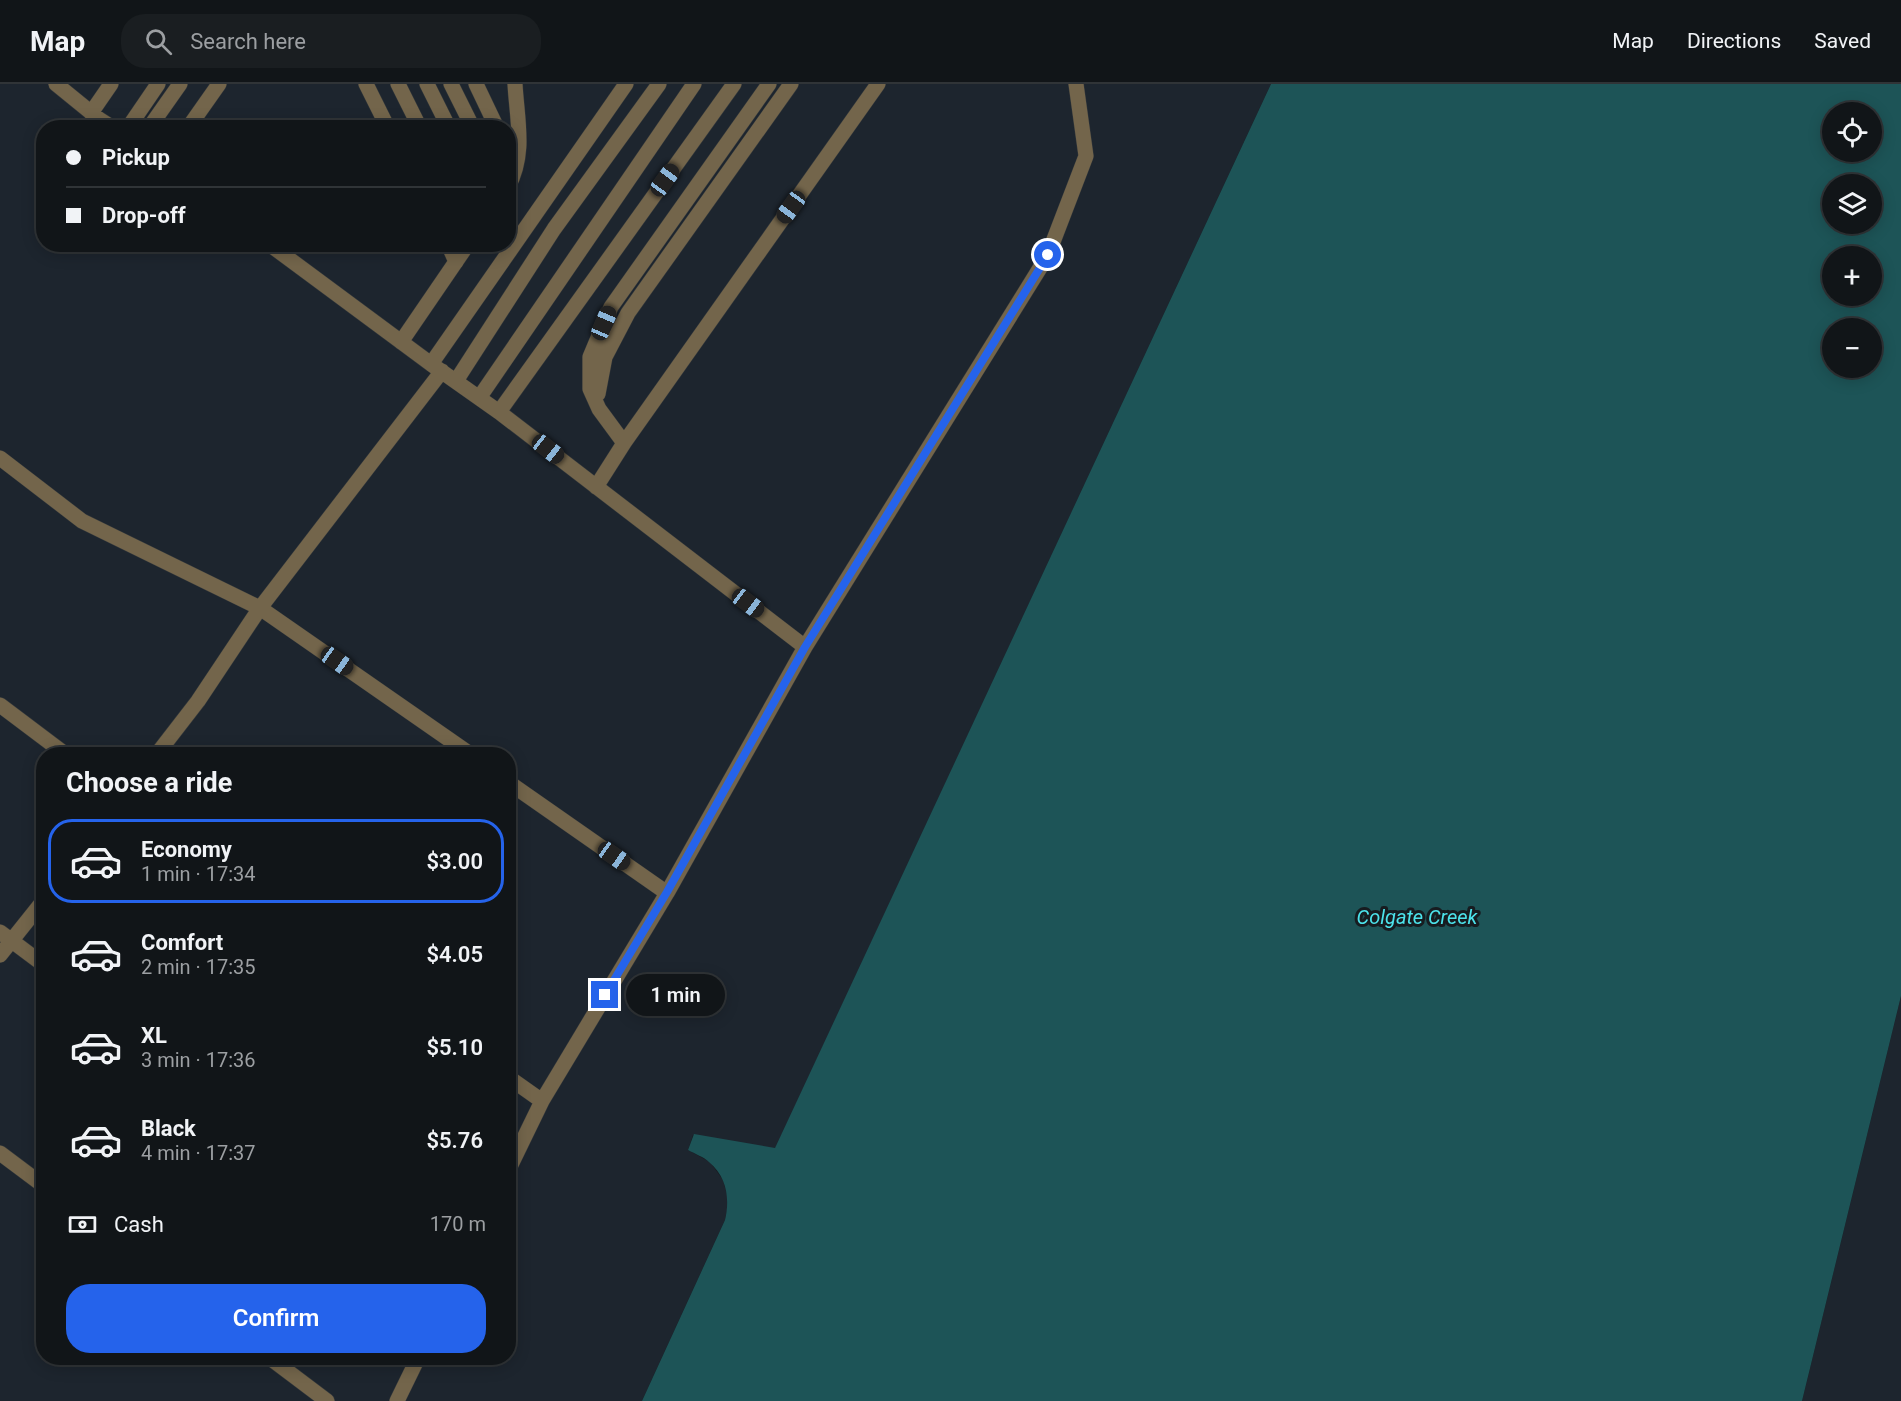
<!DOCTYPE html>
<meta charset="utf-8">
<style>
body{margin:0;font-family:Roboto,sans-serif;background:#1a1e21;color:#f1f3f6;height:100vh;display:flex;flex-direction:column;font-size:22px;white-space:nowrap}
*{box-sizing:border-box;margin:0}
p{font-size:20px;color:#9c9fa2}
.icon{flex:none;width:33px;height:33px;fill:none;stroke:currentColor;stroke-width:2;stroke-linecap:round;stroke-linejoin:round}
.map{position:relative;flex:1;overflow:hidden}
.drawer{position:absolute;left:36px;top:663px;width:480px;height:618px;display:flex;flex-direction:column;background:#111518;border-radius:24px;box-shadow:0 3px 15px #0003,0 0 0 2px #303437}
.drawer>*{flex:none}
.top-card{position:absolute;left:36px;top:36px;width:480px;height:132px;border-radius:24px;box-shadow:0 3px 15px #0003,0 0 0 2px #303437;display:grid;align-content:center;height:132px;padding:0 30px;background:#111518}
.tools{position:absolute;left:1822px;top:18px;display:grid;gap:12px}
.tools a{display:grid;place-items:center;width:60px;height:60px;border-radius:50%;background:#111518;box-shadow:0 3px 15px #0003,0 0 0 2px #303437;font-size:30px}
.end{position:absolute;width:27px;height:27px;margin:-14px;border:8px solid #2563eb;background:#fff;box-shadow:0 0 0 3px #fff}
.from{border-radius:50%}
.bubble{position:absolute;height:42px;border-radius:21px;background:#111518;box-shadow:0 3px 15px #0003,0 0 0 2px #303437;font-size:20px;font-weight:600;line-height:42px;text-align:center}
.car{position:absolute;width:18px;height:36px;margin:-18px -9px;border-radius:8px;box-shadow:0 0 4px 2px #0007;background:linear-gradient(#222 24%,#8ab4d8 0 40%,#222 0 76%,#8ab4d8 0 86%,#222 0)}
.top-card b{display:flex;align-items:center;gap:21px;height:57px;font-size:22px}
.top-card b+b{border-top:2px solid #303437}
.top-card i{width:15px;height:15px;background:#f1f3f6}
ul{padding:0;list-style:none}
li{display:flex;align-items:center;gap:18px;height:84px;margin:0 12px 9px;padding:0 18px;border:3px solid transparent;border-radius:24px}
li div{flex:1}
li b{display:block;font-size:22px}
li em{font-style:normal;font-weight:600}
li.active{border-color:#2563eb}
li>.icon{width:54px;height:54px;stroke-width:1.5}
h2{padding:0 30px;font-size:27px;line-height:72px}
.pay{display:flex;align-items:center;gap:15px;height:66px;padding:0 30px;font-size:22px}
.pay p{margin-inline-start:auto}
.cta{display:flex;gap:12px;margin-top:auto;padding:12px 30px}
.cta a{flex:1;height:69px;border-radius:24px;background:#2563eb;color:#fff;font-size:24px;font-weight:600;line-height:69px;text-align:center}
header{display:flex;align-items:center;gap:36px;box-sizing:border-box;height:84px;padding:0 30px;background:#111518;border-bottom:2px solid #303437}
header strong{font-size:28px}
nav{display:flex;gap:33px;margin-inline-start:auto;font-size:21px}
.search{width:420px;height:54px;background:#1a1e21;display:flex;align-items:center;gap:15px;box-sizing:border-box;padding:0 21px;border-radius:24px;color:#9c9fa2;font-size:22px}
.map>svg:first-child{display:block}
</style>
<header>
<strong>Map</strong>
<div class="search"><svg class="icon" aria-label="search" viewBox="0 0 24 24"><circle cx="10" cy="10" r="6"/><path d="M15 15l6 6"/></svg>Search here</div>
<nav><a>Map</a><a>Directions</a><a>Saved</a></nav>
</header>
<div class="map">
<svg width="1901" height="1317" viewBox="0 0 1901 1317">
<rect width="100%" height="100%" fill="#171c20"/>
<!-- built -->
<path fill="#1d252e" fill-rule="evenodd" d="M0 0H1271L775 1065 693 1051 688 1066 710 1078 723 1096 729 1118 725 1136 642 1317H0ZM44 44H508V160H44ZM44 670H508V1274H44Z
M1901 912V1317H1802Z"/>
<!-- water -->
<path fill="#1d5457" fill-rule="evenodd" d="M1271 0H1901V912L1802 1317H642L725 1136C730 1115 727 1093 709 1078 704 1073 695 1070 688 1066L694 1050 775 1064ZM1833 28H1872V68H1833ZM1833 100H1872V140H1833ZM1833 172H1872V212H1833ZM1833 244H1872V284H1833Z"/>
<g fill="none" stroke-linecap="round" stroke-linejoin="round">
<!-- minor casing -->
<g stroke="#32373b" stroke-width="16">
<path id="minor" d="M56 0 99 35 113 44
M366 0 388 44
M398 0 420 44
M427 0 449 44
M451 0 473 44
M476 0 497 44
M91 29 111 0
M128 44 158 0
M149 44 180 0
M188 44 219 0
M508 103C526 70 517 36 515 0
M269 160 431 280 499 328 805 563
M448 160 456 178
M401 258 468 160
M431 280 626 0
M456 297 554 145 659 0
M598 310 605 273 628 229 791 0
M479 314 694 0
M499 328 734 0
M624 359 599 325 590 305V273L611 223 769 0
M0 374 82 437 260 524 470 670
M596 403 624 359 878 0
M0 621 65 670
M157 670 198 617 260 524 442 287
M508 698 667 809
M0 848 44 881
M0 871 44 816
M508 993 542 1017
M0 1069 44 1102
M508 1087 542 1017 667 809 805 563 1048 171 1086 72 1076 0
M270 1274 327 1317
M397 1317 418 1274"/>
</g>
<!-- minor -->
<use href="#minor" stroke="#73654b" stroke-width="15"/>
</g>
<g fill="none" stroke-linecap="round" stroke-linejoin="round">
<!-- route -->
<path stroke="#2563eb" stroke-width="8" d="M605 911 667 808 805 563 1048 171"/>
</g>
<g text-anchor="middle" dominant-baseline="central" stroke-width="6" stroke-linejoin="round" paint-order="stroke">
<!-- water labels -->
<g font-size="20" font-style="italic" fill="#4ce3eb" stroke="#171c20">
<text x="1417" y="833">Colgate Creek</text>
</g>
</g>
</svg>
<div class="tools">
<a><svg class="icon" aria-label="locate" viewBox="0 0 24 24"><circle cx="12" cy="12" r="6"/><path d="M12 2v4M12 18v4M2 12h4M18 12h4"/></svg></a>
<a><svg class="icon" aria-label="layers" viewBox="0 0 24 24"><path d="M12 4l9 5-9 5-9-5zM3 14l9 5 9-5"/></svg></a>
<a>+</a>
<a>−</a>
</div>
<i class="end from" style="left:1048px;top:171px"></i>
<i class="end" style="left:605px;top:911px"></i>
<div class="bubble" style="left:626px;top:890px;width:99px">1 min</div>
<i class="car" style="left:665px;top:96px;rotate:36deg"></i>
<i class="car" style="left:791px;top:123px;rotate:216deg"></i>
<i class="car" style="left:604px;top:239px;rotate:23deg"></i>
<i class="car" style="left:548px;top:365px;rotate:128deg"></i>
<i class="car" style="left:748px;top:519px;rotate:127deg"></i>
<i class="car" style="left:337px;top:577px;rotate:125deg"></i>
<i class="car" style="left:614px;top:772px;rotate:125deg"></i>
<div class="top-card">
<b><i class="from"></i>Pickup</b>
<b><i></i>Drop-off</b>
</div>
<section class="drawer">
<h2>Choose a ride</h2>
<ul>
<li class="active"><svg class="icon" aria-label="car" viewBox="0 0 24 24"><path d="M5 17H2v-5l4-1 3-4h7l3 4 3 1v5h-3M9 17h6M6 11h13"/><circle cx="7" cy="17" r="2"/><circle cx="17" cy="17" r="2"/></svg><div><b>Economy</b><p>1 min · 17:34</p></div><em>$3.00</em></li>
<li><svg class="icon" aria-label="car" viewBox="0 0 24 24"><path d="M5 17H2v-5l4-1 3-4h7l3 4 3 1v5h-3M9 17h6M6 11h13"/><circle cx="7" cy="17" r="2"/><circle cx="17" cy="17" r="2"/></svg><div><b>Comfort</b><p>2 min · 17:35</p></div><em>$4.05</em></li>
<li><svg class="icon" aria-label="car" viewBox="0 0 24 24"><path d="M5 17H2v-5l4-1 3-4h7l3 4 3 1v5h-3M9 17h6M6 11h13"/><circle cx="7" cy="17" r="2"/><circle cx="17" cy="17" r="2"/></svg><div><b>XL</b><p>3 min · 17:36</p></div><em>$5.10</em></li>
<li><svg class="icon" aria-label="car" viewBox="0 0 24 24"><path d="M5 17H2v-5l4-1 3-4h7l3 4 3 1v5h-3M9 17h6M6 11h13"/><circle cx="7" cy="17" r="2"/><circle cx="17" cy="17" r="2"/></svg><div><b>Black</b><p>4 min · 17:37</p></div><em>$5.76</em></li>
</ul>
<div class="pay"><svg class="icon" aria-label="cash" viewBox="0 0 24 24"><path d="M3 7h18v10H3z"/><circle cx="12" cy="12" r="2"/></svg>Cash<p>170 m</p></div>
<div class="cta"><a>Confirm</a></div>
</section>
</div>
